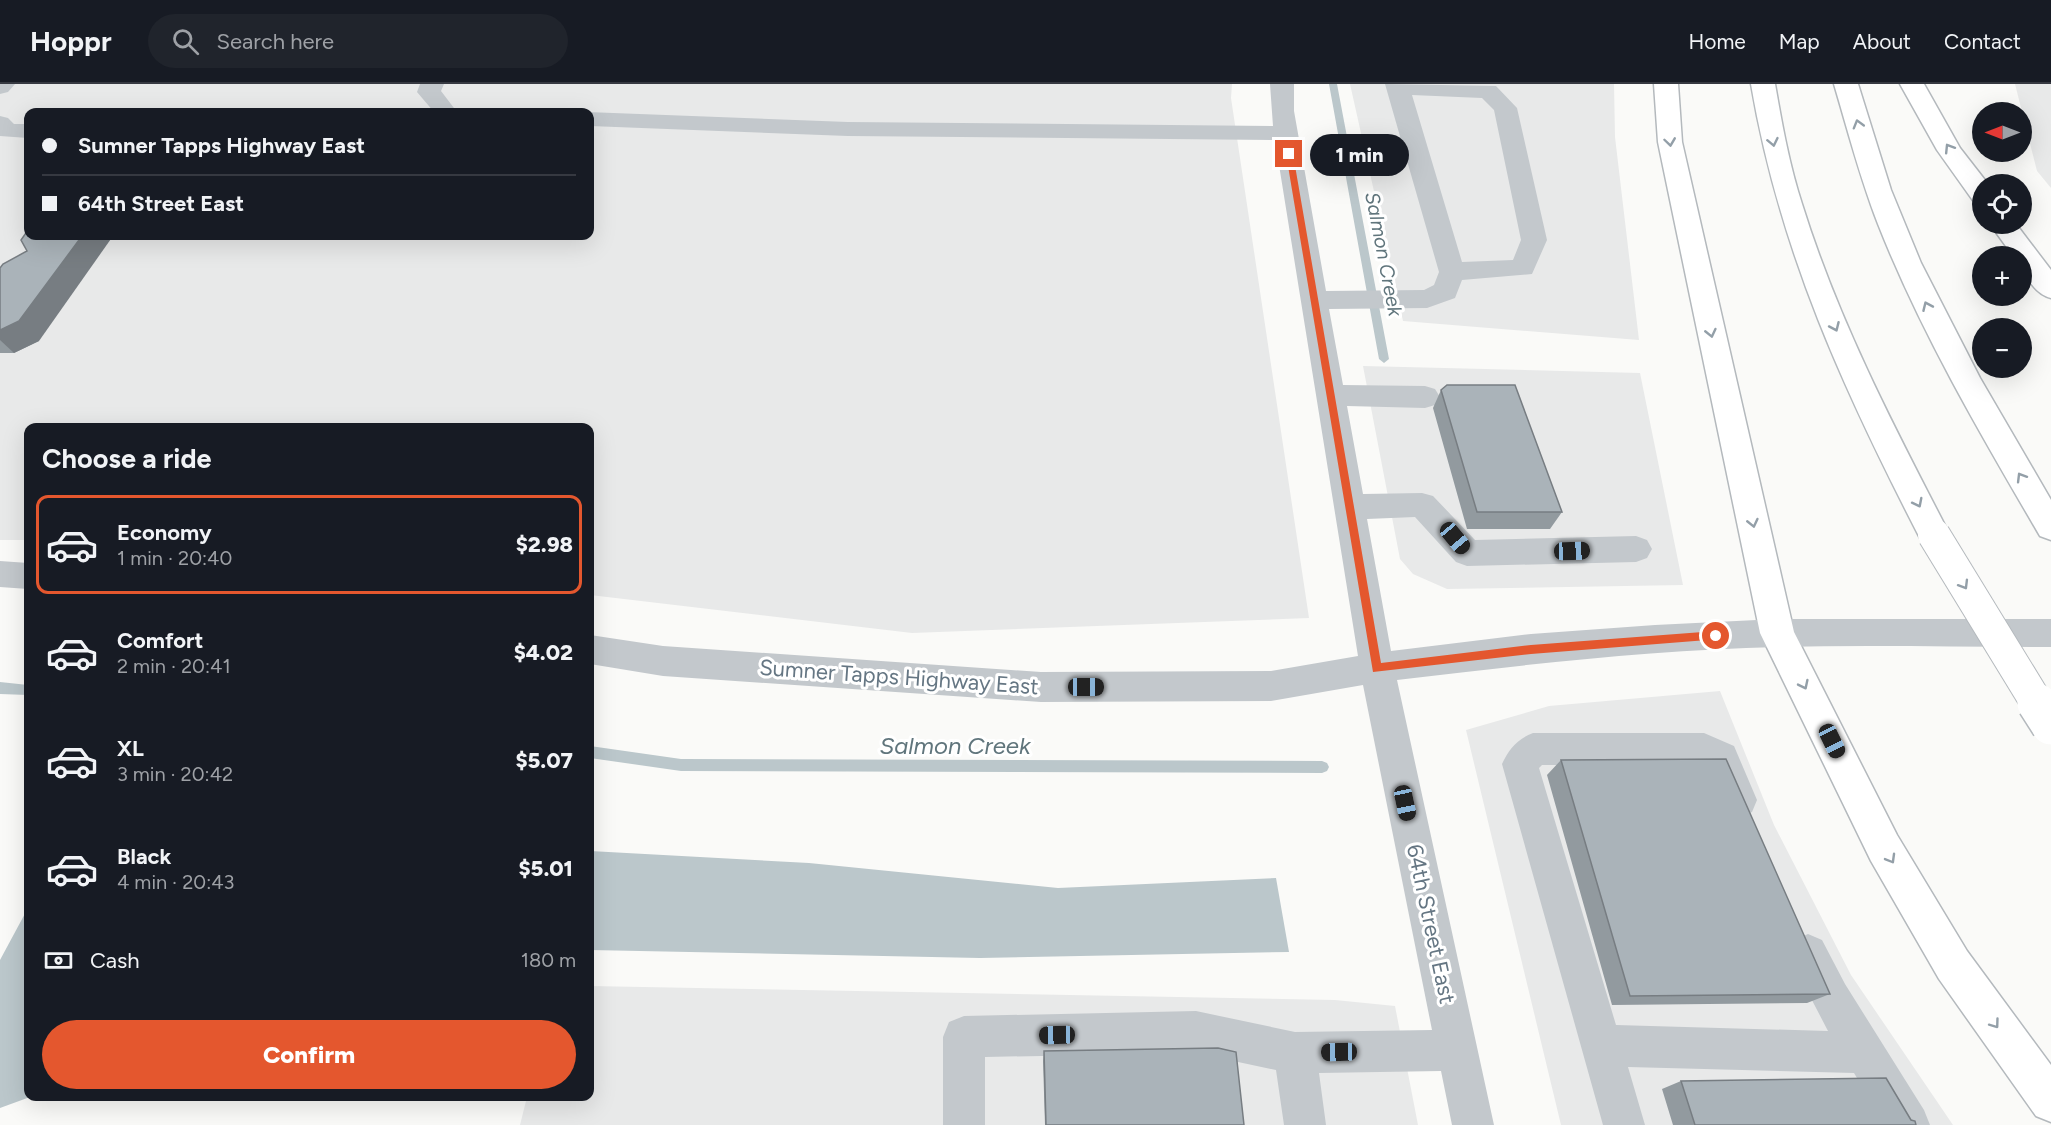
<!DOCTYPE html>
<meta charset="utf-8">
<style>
body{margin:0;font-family:Figtree,sans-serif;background:#20242c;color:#f1f3f6;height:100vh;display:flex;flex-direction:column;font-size:22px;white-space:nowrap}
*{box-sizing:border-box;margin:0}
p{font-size:20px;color:#9ea1a6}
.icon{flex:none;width:33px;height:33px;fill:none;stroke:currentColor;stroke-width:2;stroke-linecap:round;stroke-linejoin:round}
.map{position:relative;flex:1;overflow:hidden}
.sheet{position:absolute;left:24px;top:339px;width:570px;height:678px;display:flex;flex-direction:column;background:#171b24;border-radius:12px;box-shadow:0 6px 24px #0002}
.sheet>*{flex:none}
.hud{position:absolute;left:24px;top:24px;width:570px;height:132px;border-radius:12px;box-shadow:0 6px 24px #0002;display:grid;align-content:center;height:132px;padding:0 18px;background:#171b24}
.needle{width:39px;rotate:270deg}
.fabs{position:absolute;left:1972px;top:18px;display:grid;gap:12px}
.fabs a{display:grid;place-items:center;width:60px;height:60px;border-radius:50%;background:#171b24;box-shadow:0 6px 24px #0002;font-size:30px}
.end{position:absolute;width:27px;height:27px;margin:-14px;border:8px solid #e4572e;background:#fff;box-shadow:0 0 0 3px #fff}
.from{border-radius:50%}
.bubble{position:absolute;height:42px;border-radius:21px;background:#171b24;box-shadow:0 6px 24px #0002;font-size:20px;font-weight:800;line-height:42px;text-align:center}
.car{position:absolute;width:18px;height:36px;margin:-18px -9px;border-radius:8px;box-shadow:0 0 4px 2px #0007;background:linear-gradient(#222 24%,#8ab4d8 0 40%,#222 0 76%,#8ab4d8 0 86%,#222 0)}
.hud b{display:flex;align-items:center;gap:21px;height:57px;font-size:22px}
.hud b+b{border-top:2px solid #363941}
.hud i{width:15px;height:15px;background:#f1f3f6}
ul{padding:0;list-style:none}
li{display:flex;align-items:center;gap:18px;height:99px;margin:0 12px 9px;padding:0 6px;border:3px solid transparent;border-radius:12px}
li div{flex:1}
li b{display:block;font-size:22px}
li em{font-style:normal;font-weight:800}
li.current{border-color:#e4572e}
li>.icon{width:54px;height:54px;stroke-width:1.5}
h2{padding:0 18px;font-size:27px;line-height:72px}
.pay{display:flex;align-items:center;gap:15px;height:66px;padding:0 18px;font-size:22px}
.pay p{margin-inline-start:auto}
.cta{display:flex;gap:12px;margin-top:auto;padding:12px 18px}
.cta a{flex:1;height:69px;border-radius:36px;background:#e4572e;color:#fff;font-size:24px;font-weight:800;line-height:69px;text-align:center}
header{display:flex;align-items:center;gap:36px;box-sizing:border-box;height:84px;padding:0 30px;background:#171b24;border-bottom:2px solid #363941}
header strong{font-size:28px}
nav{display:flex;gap:33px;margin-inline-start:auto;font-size:21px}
.search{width:420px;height:54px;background:#20242c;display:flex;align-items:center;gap:15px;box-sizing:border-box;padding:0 21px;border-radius:33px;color:#9ea1a6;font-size:22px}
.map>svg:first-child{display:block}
</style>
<header>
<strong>Hoppr</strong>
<div class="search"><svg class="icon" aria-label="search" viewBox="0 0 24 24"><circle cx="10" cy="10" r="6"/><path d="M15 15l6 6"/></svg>Search here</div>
<nav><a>Home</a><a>Map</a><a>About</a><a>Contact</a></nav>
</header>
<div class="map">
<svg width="2051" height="1041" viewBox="0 0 2051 1041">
<rect width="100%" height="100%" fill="#fafaf8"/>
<!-- built -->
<path fill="#e8e9e9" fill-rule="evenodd" d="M0 0H1232L1231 14 1309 534 912 549 590 511V344H28V456H0ZM28 28H590V152H28Z
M1350 0H1614L1615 53 1639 256 1403 237Z
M2015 0H2051V104L2037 87Z
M1363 282 1640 289 1683 501 1447 505 1413 490 1400 475Z
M1720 607 1774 741 1851 891 1953 1041H1561L1466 646 1549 622Z
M590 902 1335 916 1395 922 1418 1041H520L527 1013 590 1012Z"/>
<!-- water -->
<path fill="#bbc7cb" d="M590 767 809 779 1058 804 1276 794 1289 868 980 874 590 866Z
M28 824 30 1013 0 1024V876Z"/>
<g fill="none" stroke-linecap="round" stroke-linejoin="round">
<!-- stream -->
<path fill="#bbc7cb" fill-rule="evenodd" d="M1329 0H1337L1389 275 1384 279 1379 275Z
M0 598 28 601V611L0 610Z
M590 662 681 675 1322 677 1327 679 1329 683 1327 687 1322 689 681 687 590 674Z"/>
<!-- highway casing -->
<g stroke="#b4b9bd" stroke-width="3">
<path id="highway" d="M1654 0H1678L1682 58 1794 548 1897 751 1967 867 2051 981V1038L2036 1032 1939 895 1871 777 1760 549 1658 58Z
M1751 0H1775C1782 40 1789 80 1802 120 1838 236 1894 343 1950 451L1945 460 1934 464 1923 460C1845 309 1780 169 1751 0Z
M1834 0H1858L1891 106 1921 179 1980 294 2051 416V456L2040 452C1981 351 1921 249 1878 140 1860 94 1848 47 1834 0Z
M1900 0H1924L1960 64 1988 100H1983V120L1974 118 1937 66Z
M1990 140H2016L2051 186V214C2034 210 2022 189 2022 172H2013Z"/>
</g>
<!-- minor -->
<path fill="#c3c8cc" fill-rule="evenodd" d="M0 0H15L8 8 0 10Z
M420 0H444L441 7 457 28H434L417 8Z
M1270 0H1294V27L1326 207 1424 206 1434 201 1439 188 1385 0 1496 2 1517 24 1547 156 1532 190 1462 196 1455 214 1427 224 1329 225 1343 301 1425 302 1435 305 1440 313 1435 321 1425 324 1347 322 1363 410 1422 409 1433 412 1475 456 1636 452 1647 456 1652 465 1647 474 1636 478 1467 482 1456 478 1415 433 1367 435 1391 567 1531 550 1655 541 1777 535H2051V563C1960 563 1869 561 1778 563 1650 566 1523 581 1397 596L1494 1041H1452L1441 987 1319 989 1326 1041H1284L1276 986 1196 969 985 973V1041H943V953L949 938 964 932 1196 927 1295 948 1432 946 1363 601 1271 617 1041 618 663 592 590 580V551L663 562 1041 588 1271 587 1358 572 1275 56 848 52 590 42 587 28 848 38 1273 42ZM1412 11 1482 14 1494 26 1521 156 1513 176 1462 178Z
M0 32 8 34 14 40H28V54L0 52Z
M0 477 28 479V505L0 503Z
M1533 649H1704L1734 662 1757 716 1752 728 1739 733 1726 728 1708 685 1700 681H1542L1539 684 1616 941 1828 947 1788 870 1794 856 1808 850 1822 856 1845 900 1924 1026 1930 1041H1885L1854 989 1628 983 1645 1041H1603L1502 680C1509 665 1517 655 1533 649Z"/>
<!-- highway -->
<use href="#highway" fill="#fff" fill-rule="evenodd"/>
<!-- highway-bridge-far1 casing -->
<g stroke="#b4b9bd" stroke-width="34" stroke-linecap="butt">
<path id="highway-bridge-far1" d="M1934 451 2038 621"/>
</g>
<!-- highway-bridge casing -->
<g stroke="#b4b9bd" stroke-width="42" stroke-linecap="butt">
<path id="highway-bridge" d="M2037 619 2051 641"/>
</g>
<!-- highway-bridge-far1 -->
<use href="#highway-bridge-far1" stroke="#fff" stroke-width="32"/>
<!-- highway-bridge -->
<use href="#highway-bridge" stroke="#fff" stroke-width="39"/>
</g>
<!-- wall -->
<path fill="#929a9f" d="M28 146 39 257 14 269H0V184L27 167Z
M1441 306 1562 428 1550 445H1467L1433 324Z
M1561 676 1830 910 1807 919 1612 921 1547 691Z
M1044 967 1244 1041H1045L1043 977Z
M1681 997 1911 1036 1916 1041H1673L1662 1005Z"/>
<!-- shaded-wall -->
<path fill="#777d82" d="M82 152H113L39 257 14 269 0 256V246Z"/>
<!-- building -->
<path fill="#aab3b9" stroke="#777d82" stroke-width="1.5" d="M28 146V152H82L19 237 0 246V184L3 180 27 167 21 156Z
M1447 301H1515L1562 428H1477L1441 306Z
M1726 675 1830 910 1630 912 1561 676Z
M1218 964 1236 968 1244 1041H1046L1044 967Z
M1886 994 1911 1036 1915 1037 1916 1041H1695L1681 997Z"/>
<!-- one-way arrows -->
<defs><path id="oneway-chevron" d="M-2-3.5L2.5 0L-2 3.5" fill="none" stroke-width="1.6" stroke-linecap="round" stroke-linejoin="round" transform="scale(1.5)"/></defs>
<g stroke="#939fa8">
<use href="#oneway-chevron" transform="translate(1858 40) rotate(-106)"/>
<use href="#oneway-chevron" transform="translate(1670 58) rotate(82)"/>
<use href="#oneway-chevron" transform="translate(1773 58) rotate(78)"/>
<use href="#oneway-chevron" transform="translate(1949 64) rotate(-122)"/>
<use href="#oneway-chevron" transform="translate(1927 222) rotate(-114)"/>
<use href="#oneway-chevron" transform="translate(1835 243) rotate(66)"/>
<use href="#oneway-chevron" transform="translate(1711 249) rotate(77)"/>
<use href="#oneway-chevron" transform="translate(2021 393) rotate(-121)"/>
<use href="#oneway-chevron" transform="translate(1918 419) rotate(63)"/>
<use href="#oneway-chevron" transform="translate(1753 439) rotate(77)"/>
<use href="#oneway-chevron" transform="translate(1964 501) rotate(59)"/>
<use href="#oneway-chevron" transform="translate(1804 601) rotate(64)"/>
<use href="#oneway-chevron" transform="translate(1891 775) rotate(60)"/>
<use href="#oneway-chevron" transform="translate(1995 940) rotate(54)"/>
</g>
<!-- route -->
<path fill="#e4572e" d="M1289 68 1293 70 1381 579 1531 561 1716 547 1721 552 1720 555 1531 570 1373 588 1286 70Z"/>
<g text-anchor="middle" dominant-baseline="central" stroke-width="6" stroke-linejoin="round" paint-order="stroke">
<!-- far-water labels -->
<g font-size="20" font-style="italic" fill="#60757c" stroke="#fff">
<text transform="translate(1384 170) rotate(79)">Salmon Creek</text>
</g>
<!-- street labels -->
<g font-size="22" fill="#657683" stroke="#fff">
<text transform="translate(899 593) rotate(4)">Sumner Tapps Highway East</text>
<text transform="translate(1431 840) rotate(78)">64th Street East</text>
</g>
<!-- water labels -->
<g font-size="24" font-style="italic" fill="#60757c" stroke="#fff">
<text x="955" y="661">Salmon Creek</text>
</g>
</g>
</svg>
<div class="fabs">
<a><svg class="needle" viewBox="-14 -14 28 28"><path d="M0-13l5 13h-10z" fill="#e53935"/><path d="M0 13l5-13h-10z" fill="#9ea1a6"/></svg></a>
<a><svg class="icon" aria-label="locate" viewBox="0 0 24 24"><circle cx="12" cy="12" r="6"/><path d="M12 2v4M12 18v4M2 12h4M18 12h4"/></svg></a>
<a>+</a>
<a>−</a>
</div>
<i class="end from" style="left:1716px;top:552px"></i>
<i class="end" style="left:1289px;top:70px"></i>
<div class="bubble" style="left:1310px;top:50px;width:99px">1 min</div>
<i class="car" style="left:1455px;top:454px;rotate:140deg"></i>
<i class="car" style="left:1572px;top:467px;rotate:88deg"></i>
<i class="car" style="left:1086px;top:603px;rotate:90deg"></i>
<i class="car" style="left:1832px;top:657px;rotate:154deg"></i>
<i class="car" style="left:1405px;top:719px;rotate:168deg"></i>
<i class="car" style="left:1057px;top:951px;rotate:269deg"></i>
<i class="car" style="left:1339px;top:968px;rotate:269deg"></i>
<div class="hud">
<b><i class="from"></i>Sumner Tapps Highway East</b>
<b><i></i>64th Street East</b>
</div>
<section class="sheet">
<h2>Choose a ride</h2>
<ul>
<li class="current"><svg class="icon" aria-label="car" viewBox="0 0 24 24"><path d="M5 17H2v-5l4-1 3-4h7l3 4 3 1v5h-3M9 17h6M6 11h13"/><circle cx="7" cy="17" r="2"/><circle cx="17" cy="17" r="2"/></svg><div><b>Economy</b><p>1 min · 20:40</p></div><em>$2.98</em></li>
<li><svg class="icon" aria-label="car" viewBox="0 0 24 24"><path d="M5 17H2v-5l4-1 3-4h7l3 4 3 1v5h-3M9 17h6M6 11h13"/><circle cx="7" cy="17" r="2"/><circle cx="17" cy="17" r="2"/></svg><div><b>Comfort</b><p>2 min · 20:41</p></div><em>$4.02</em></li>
<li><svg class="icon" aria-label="car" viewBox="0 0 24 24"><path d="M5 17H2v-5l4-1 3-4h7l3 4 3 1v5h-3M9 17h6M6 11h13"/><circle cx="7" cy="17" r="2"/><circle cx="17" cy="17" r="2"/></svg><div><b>XL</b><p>3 min · 20:42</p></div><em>$5.07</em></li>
<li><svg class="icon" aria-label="car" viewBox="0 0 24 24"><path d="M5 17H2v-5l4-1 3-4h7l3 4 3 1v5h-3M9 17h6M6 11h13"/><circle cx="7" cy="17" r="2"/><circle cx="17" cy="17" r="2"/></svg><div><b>Black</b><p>4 min · 20:43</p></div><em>$5.01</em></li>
</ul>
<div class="pay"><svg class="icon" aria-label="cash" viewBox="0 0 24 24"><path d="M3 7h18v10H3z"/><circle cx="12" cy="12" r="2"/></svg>Cash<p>180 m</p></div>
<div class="cta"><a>Confirm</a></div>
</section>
</div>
